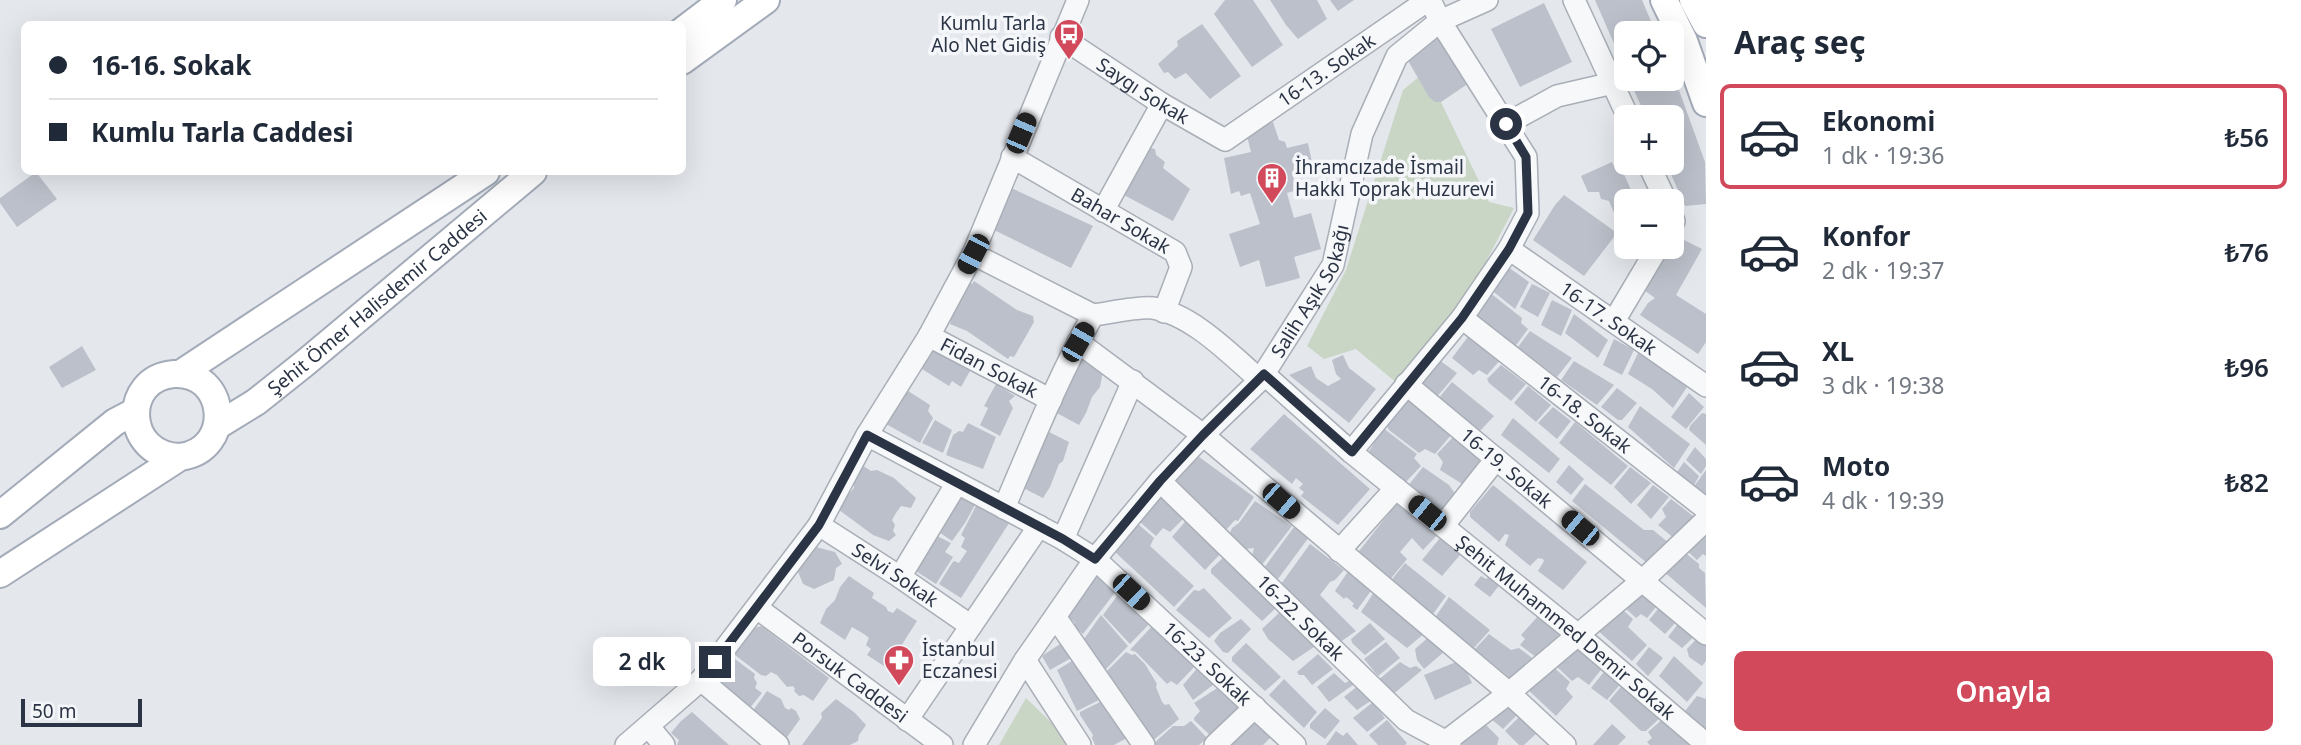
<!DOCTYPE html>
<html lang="tr">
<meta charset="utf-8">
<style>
body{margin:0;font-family:"Noto Sans",sans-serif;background:#f2f2f3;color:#1f2937;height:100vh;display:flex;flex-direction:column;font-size:26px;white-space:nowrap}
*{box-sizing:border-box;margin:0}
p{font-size:23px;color:#747a83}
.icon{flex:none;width:38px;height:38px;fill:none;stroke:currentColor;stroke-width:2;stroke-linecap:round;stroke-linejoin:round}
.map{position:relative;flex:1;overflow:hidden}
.details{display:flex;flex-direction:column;background:#fff;width:595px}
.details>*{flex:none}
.banner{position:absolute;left:21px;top:21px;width:665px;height:154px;border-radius:10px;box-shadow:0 7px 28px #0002;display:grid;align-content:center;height:154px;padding:0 28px;background:#fff}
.controls{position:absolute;left:1614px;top:21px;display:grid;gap:14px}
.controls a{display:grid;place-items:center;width:70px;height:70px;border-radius:10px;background:#fff;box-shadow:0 7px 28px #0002;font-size:35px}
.scale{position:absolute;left:21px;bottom:18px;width:121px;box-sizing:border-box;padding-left:7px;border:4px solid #2b3445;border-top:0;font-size:19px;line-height:24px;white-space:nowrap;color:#2b3445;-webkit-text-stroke:5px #f4f6f9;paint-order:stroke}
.end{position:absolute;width:32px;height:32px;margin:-16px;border:9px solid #2b3445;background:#fff;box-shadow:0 0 0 4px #fff}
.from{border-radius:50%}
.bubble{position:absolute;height:49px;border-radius:10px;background:#fff;box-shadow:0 7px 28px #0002;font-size:23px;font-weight:600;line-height:49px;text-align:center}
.car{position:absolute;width:21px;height:42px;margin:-21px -10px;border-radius:9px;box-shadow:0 0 5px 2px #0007;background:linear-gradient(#222 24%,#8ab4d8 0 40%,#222 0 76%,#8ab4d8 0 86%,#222 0)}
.banner b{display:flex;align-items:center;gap:24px;height:66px;font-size:26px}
.banner b+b{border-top:2px solid #e0e1e3}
.banner i{width:18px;height:18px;background:#1f2937}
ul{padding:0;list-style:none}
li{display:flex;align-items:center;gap:21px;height:105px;margin:0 14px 10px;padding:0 14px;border:4px solid transparent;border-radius:10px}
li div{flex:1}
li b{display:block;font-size:26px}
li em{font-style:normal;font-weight:600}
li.active{border-color:#d1495b}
li>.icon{width:63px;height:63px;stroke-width:1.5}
h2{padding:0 28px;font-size:32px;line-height:84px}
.action{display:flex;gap:14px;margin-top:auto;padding:14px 28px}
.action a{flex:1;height:80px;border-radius:10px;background:#d1495b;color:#fff;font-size:28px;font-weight:600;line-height:80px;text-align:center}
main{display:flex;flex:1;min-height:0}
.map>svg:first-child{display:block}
</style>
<main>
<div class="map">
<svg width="1706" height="745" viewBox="0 0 1706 745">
<rect width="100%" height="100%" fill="#e4e7ec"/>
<!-- green -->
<path fill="#c9d6c5" d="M1426 71 1489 202 1514 208 1466 300 1399 385 1356 349 1324 359 1307 346 1346 270 1403 90Z
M1026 698 1060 731 1069 745H999Z"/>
<!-- building -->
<path fill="#bbc0ca" d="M1225 0H1253L1283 45 1252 67 1214 14Z
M1270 0H1317L1327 19 1298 39 1286 25Z
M1330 0H1354L1338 11Z
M1595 0H1642L1656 33H1626V71Z
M1544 3 1572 62 1520 87 1491 29Z
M1202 24 1241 76 1210 99 1186 73 1175 79 1168 72 1164 73 1158 64 1178 46 1177 41Z
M1439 29 1469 83 1441 102H1435L1429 97 1407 59Z
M1672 71 1705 162 1706 204 1685 206 1666 163H1671V117H1646L1629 79H1671Z
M1273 122 1279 140 1285 142 1287 148 1308 143 1314 172 1293 177 1297 190 1287 193 1294 218 1311 213 1321 249 1294 257 1300 278 1266 287 1259 260 1240 267 1229 234 1260 224 1250 193 1241 196 1239 191 1231 194 1224 158 1251 152 1246 132Z
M1146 147 1155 149 1156 155 1165 162 1163 168 1190 189 1173 221 1122 194Z
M1612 162 1616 170H1622L1636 201H1626V209L1614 213 1609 201 1601 199 1599 192H1588L1581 176Z
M36 172 57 199 17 227 0 203V198Z
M1005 185 1093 226 1071 268 990 228Z
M1564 195 1617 233 1584 276 1533 240 1555 205Z
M1676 236 1702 249 1676 295 1706 314V342L1698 354 1640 315 1648 303 1655 298 1641 288 1669 247H1671Z
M1508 267 1529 282 1515 309 1490 289Z
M974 281 1017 310 1033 316 1034 322 1014 357 1010 356 1008 359 967 331 950 324 951 321 948 318 969 282 972 284Z
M1532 284 1550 293 1538 317 1520 307Z
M1489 292 1522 318 1521 323 1528 329 1514 348 1475 315Z
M1552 300 1572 310 1561 336 1541 325Z
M1574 314 1608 340 1598 358 1565 333Z
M1530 331 1572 358 1557 377 1518 347Z
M1470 334 1501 359 1487 375 1479 370 1473 375 1452 358Z
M1614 339 1634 350 1622 375 1603 365Z
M82 346 96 370 62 388 49 367Z
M933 350 970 371 961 387 952 381 949 386 922 369Z
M1638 353 1689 384 1673 408 1652 389 1628 374Z
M1343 355 1349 368 1376 389 1349 423 1289 375 1311 366 1316 378 1328 386 1341 379 1336 374 1332 360Z
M1080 358 1103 371 1100 387 1092 397 1086 413 1079 425 1053 411Z
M1439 360 1457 373 1436 398 1420 383Z
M1574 361 1614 385 1597 405 1561 380Z
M1501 365 1526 384 1511 401 1489 383 1487 379Z
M1452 382 1494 416 1479 432 1438 399Z
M996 384 1015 396 1009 401 1013 408 1000 436 980 425 988 408 984 406Z
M1528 386 1551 405 1536 422 1514 403Z
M1617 388 1637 403 1622 420H1618L1601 407Z
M905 389 930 405 928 411 933 418 920 443 886 424Z
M1689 393 1704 407 1686 429 1671 417Z
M1409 398 1452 434 1435 454 1425 449 1419 453 1389 430 1386 424Z
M1640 406 1690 444 1674 468 1628 427Z
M1553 407 1571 421 1557 439 1538 423Z
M1702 413 1706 414V445L1689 430 1690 426Z
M1284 414 1370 489 1338 525 1301 496 1304 492 1299 488 1303 484 1296 478 1292 484 1250 449Z
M1513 418 1560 459 1549 473 1501 435Z
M935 420 952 430 943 453 922 443Z
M1575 422 1628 466 1611 485 1559 443Z
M968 423 996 437 983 469 946 455 953 435 959 431 963 432Z
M1383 428 1417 454 1414 458 1421 466 1404 484 1368 453Z
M1045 430 1069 442 1063 461 1059 464 1050 487 1043 498 1021 487Z
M1454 436 1481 458 1464 485 1440 470 1443 462 1437 454Z
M1695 447 1706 459V466L1701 474 1686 460Z
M1195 454 1254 497 1238 521 1235 520 1226 530 1173 479Z
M1684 462 1699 476 1693 487 1675 475Z
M859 463 871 471 877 470 894 478 916 498 911 508 901 506 896 513 892 520 895 525 893 531 896 535 889 541 873 535 835 507 844 492 849 494 854 488V471Z
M1569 465 1584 479 1571 495 1556 482Z
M1423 467 1449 485 1456 495 1440 513 1407 487Z
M1630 467 1651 483 1631 504 1614 487Z
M1706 470V500L1694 490 1695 485Z
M1585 484 1644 530H1653L1669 543 1647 563 1572 501Z
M1493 485 1587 562 1563 590 1538 571 1544 561 1543 559 1538 558 1530 566 1505 545 1509 535 1505 534 1499 542 1470 517V512Z
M1653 485 1669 497 1651 519 1637 505Z
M959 492 977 501 965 523 952 541 936 530Z
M1164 494 1187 515 1170 532 1163 528 1156 536 1140 522Z
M1401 498 1442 530 1423 550 1412 538 1400 552 1407 559 1388 582 1356 555Z
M1671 499 1697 519 1675 539 1658 525 1666 517 1662 509Z
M1255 501 1292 526 1261 566 1252 556 1254 548 1246 549 1229 535 1232 528 1239 523Z
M978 502 1011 520 961 598 939 584 952 563 954 561 959 563 967 551 961 547 965 538 961 535Z
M1189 517 1223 551 1205 570 1172 537Z
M1137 523 1154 538 1150 546 1194 586 1174 607 1114 551Z
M1294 527 1309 537 1278 579 1264 568Z
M1706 527V556L1703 554 1697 560 1685 549Z
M933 534 951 543 945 552 953 557 936 584 911 568Z
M1440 538 1460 555 1442 576 1422 560Z
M1310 544 1344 570 1335 580 1330 582 1320 595 1356 631 1339 643 1281 584Z
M816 547 835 552 842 564 836 568 834 580 814 589 803 584 797 569 802 566 800 560 803 553Z
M1683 551 1699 564V568L1705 573 1706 608 1662 570Z
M1226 555 1278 606 1262 621 1211 573V569Z
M1405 563 1446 596 1431 617 1389 583Z
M1349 570 1373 588 1357 610 1352 606 1354 604 1350 600 1346 597 1344 599 1335 591Z
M1101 572 1120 586 1083 634 1073 626 1075 623 1068 616 1069 611Z
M1491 575 1501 583 1490 597 1474 585 1481 576 1486 579Z
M849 576 874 593 872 598 886 607 888 611 893 613 897 608 917 621 887 668 867 655 871 649 866 645 869 638 864 634 852 627 845 640 820 623 826 609 835 600 840 587Z
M1641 586 1660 602 1647 618 1641 614 1636 618 1621 604Z
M1204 588 1232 618 1209 638 1176 610 1194 590 1199 591Z
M1120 592 1152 621 1130 644 1103 615Z
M1374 592 1426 632 1407 648 1361 612Z
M1449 597 1490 630 1473 649 1434 619Z
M1662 604 1679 619 1665 634 1649 620Z
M1617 605 1633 619 1628 627 1647 645 1632 661 1595 628Z
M1282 610 1317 645 1293 661 1268 639 1262 629Z
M1101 615 1128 646 1105 670 1084 639Z
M1539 615 1567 634 1541 661 1520 645 1525 639 1521 635Z
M1241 619 1251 629 1228 653 1223 652 1214 641 1220 633Z
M1681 620 1697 634 1682 648 1668 637Z
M1370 623 1385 639 1365 655 1352 643 1351 639Z
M1154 624 1198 663 1177 685 1171 681 1167 684 1136 652 1130 650Z
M761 626 829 678 813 701 804 695 799 696 794 691 795 689 793 686 787 687 777 675 771 672 766 676 761 675 735 655 734 652 749 630Z
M1489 634 1511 650 1519 648 1539 663 1515 682 1475 649Z
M1701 634 1706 638V661L1702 666 1689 657 1687 649Z
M1431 635 1445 651 1424 669 1417 660 1415 649Z
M1575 641 1604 666 1589 685 1578 677 1572 681 1553 663Z
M1063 642 1073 657 1050 670 1042 656Z
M1386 642 1400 658 1378 676 1364 659Z
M1246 643 1281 677 1265 691 1232 661V657Z
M1649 647 1663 658 1648 676 1636 664Z
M1126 652 1132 655 1135 654 1145 664 1157 684 1156 687 1162 702 1165 705 1169 704 1179 719 1151 742 1107 675V671Z
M1318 654 1333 669 1312 685 1304 675H1299L1297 672Z
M731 656 755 674 754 678 757 683 755 688 762 693 749 709 718 680Z
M1674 656 1703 683 1687 702 1659 676Z
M1077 658 1103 698 1077 711 1057 670Z
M1461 660 1472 683 1435 700 1424 675Z
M1400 662 1410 668 1416 666 1422 670 1391 696 1377 681Z
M1549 663 1570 682 1566 689 1573 697 1556 716 1523 685Z
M1200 665 1217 682 1193 700 1183 685Z
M1607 668 1623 681 1607 700 1591 688Z
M1334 673 1345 683 1354 679 1357 682 1329 702 1317 687Z
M1284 679 1317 712 1304 728 1269 695Z
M1625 682 1663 715 1646 731H1641L1609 701Z
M1222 685 1244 707 1211 736 1194 720V718L1200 711 1194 703Z
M1359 685 1372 700 1357 710 1344 697Z
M767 691 781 699 785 708 789 710 791 708 796 711 800 719 785 740 752 712Z
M1697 696 1706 699V731L1685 711Z
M1505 697 1520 712 1503 729 1489 717Z
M836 699 855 713 866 725 859 735 858 741 850 745H802L822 718 821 713Z
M1104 700 1127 738 1114 745H1095L1092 738 1093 735 1080 715V712Z
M1373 702 1385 718 1367 732 1353 718Z
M1325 708 1340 721 1325 739 1310 728V724Z
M692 712 729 745H677L679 740 671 733 681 721Z
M1521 715 1539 731 1524 745H1519L1505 731Z
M1256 717 1274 734 1263 745H1222Z
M1665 717 1694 742 1687 745H1650L1647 742 1652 738 1648 732Z
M1480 719 1499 738 1497 745H1463L1457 739Z
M1387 720 1407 743 1405 745H1378L1369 735Z
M1191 721 1207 738 1199 745H1152L1173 726H1184Z
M1612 724 1626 737 1618 745H1593Z
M1336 731 1343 736 1347 732 1358 745H1326Z"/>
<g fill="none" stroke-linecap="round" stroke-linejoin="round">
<!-- minor casing -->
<g stroke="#a9aeb7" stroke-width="24">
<g id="minor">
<path d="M1574 0 1628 117"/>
<path id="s1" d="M1061 37 1162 104 1225 140 1428 0"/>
<path d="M1506 124 1557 96 1613 83"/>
<path id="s2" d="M1012 157 1175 252 1181 267 1164 312"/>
<path d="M1648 163 1666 201"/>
<path d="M1103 211 1162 104"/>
<path d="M1671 214 1674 221 1671 225"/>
<path id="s3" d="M1509 249 1706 386"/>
<path d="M973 254 1093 315"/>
<path id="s4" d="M1462 318 1706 509"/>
<path d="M1614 321 1658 247"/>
<path id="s5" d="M929 336 1051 400"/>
<path d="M1078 342 1203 435 1509 693 1565 745"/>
<path id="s6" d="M1264 374 1351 452 1578 635 1706 744"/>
<path id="s7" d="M1406 384 1706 634"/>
<path id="s8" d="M867 435 1063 539 1095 559 1295 745"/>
<path d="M1351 452 1462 318 1509 249 1528 213 1526 157 1440 21 1430 0"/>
<path id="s9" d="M1160 481 1406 720 1445 741 1450 745"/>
<path d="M1004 508C1032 443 1058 377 1093 315 1109 313 1139 306 1153 308 1192 314 1231 355 1260 380"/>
<path id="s10" d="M819 525 900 577 971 626"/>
<path d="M1443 526 1496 459"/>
<path d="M1063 539 1133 381"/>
<path d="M1339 551 1396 488"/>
<path d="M900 577 957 483"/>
<path id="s11" d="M757 608 942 745"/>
<path d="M1056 618 1144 745"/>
<path d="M1025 660 1080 745"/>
<path d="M701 680 778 745"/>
<path d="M907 720 1039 526"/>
<path d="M649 727 664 745"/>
<path d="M626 745 701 680 819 525 867 435 929 336 973 254 1078 0"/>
<path id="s12" d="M974 745 1025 660 1095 559 1160 481 1203 435 1260 380 1333 265 1362 134 1397 56 1440 21 1487 0"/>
<path d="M1215 745 1255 707"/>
<path d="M1441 745 1509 693 1643 580 1706 520"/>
</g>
</g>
<!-- major casing -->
<g stroke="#a3abb8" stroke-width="30">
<g id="major">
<path d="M1664 0 1684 41 1706 103"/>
<path d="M1693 0 1706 24"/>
<path d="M682 31 723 0"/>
<path d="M682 61 766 0"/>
<path d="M180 374 486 172"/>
<path id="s13" d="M217 426 256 402 305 363 533 172"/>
<path d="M0 515 115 422 136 411"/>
<path d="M0 574 180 457C235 450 227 371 174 374 121 378 124 456 180 457"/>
</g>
</g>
<!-- minor -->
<use href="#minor" stroke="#f7f8fa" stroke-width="21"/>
<!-- major -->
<use href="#major" stroke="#fff" stroke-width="26"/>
</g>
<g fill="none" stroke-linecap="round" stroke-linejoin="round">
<!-- route -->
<path stroke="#2b3445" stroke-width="9" d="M715 662 819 525 867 435 1063 539 1095 559 1160 481 1203 435 1264 374 1352 452 1462 318 1509 249 1528 213 1526 157 1506 124"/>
</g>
<!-- icons -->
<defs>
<g id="bus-pin" transform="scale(1.575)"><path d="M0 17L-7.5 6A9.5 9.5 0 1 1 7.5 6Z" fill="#d1495b" stroke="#f4f6f9"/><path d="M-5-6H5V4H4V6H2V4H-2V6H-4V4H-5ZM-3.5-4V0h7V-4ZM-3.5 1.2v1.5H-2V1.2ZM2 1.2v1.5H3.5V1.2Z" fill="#fff"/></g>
<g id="building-pin" transform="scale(1.575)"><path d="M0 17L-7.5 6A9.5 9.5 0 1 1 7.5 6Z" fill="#d1495b" stroke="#f4f6f9"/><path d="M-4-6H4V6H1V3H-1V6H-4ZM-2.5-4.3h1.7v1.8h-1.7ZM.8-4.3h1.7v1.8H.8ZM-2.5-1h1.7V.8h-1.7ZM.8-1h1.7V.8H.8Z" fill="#fff"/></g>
<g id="pharmacy-pin" transform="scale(1.575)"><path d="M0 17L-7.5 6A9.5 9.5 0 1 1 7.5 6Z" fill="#d1495b" stroke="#f4f6f9"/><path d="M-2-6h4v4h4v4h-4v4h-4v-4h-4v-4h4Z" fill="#fff"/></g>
</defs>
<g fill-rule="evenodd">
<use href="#bus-pin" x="1069" y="34"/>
<use href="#building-pin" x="1272" y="178"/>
<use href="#pharmacy-pin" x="899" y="660"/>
</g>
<g text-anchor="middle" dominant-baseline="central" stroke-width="7" stroke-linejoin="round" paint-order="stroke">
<!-- poi labels -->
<g font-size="19" fill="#2b3445" stroke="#f4f6f9" text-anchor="start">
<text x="1046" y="23" text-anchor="end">Kumlu Tarla<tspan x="1046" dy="22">Alo Net Gidiş</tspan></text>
<text x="1295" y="167">İhramcızade İsmail<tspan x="1295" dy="22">Hakkı Toprak Huzurevi</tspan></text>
<text x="922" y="649">İstanbul<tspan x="922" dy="22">Eczanesi</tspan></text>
</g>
<!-- street labels -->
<g font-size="19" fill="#2b3445" stroke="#f4f6f9">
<text stroke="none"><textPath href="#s1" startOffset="317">16-13. Sokak</textPath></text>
<text stroke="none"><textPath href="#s1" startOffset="98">Saygı Sokak</textPath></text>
<text stroke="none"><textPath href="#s2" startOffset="126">Bahar Sokak</textPath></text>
<text stroke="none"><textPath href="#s12" startOffset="569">Salih Aşık Sokağı</textPath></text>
<text stroke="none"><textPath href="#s13" startOffset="203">Şehit Ömer Halisdemir Caddesi</textPath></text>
<text stroke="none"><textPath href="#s3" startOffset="121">16-17. Sokak</textPath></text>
<text stroke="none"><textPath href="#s5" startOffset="68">Fidan Sokak</textPath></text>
<text stroke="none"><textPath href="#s4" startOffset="156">16-18. Sokak</textPath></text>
<text stroke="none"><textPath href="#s7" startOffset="131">16-19. Sokak</textPath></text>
<text stroke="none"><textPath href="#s10" startOffset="91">Selvi Sokak</textPath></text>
<text stroke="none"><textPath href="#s9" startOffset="196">16-22. Sokak</textPath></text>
<text stroke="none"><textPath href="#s6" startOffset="394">Şehit Muhammed Demir Sokak</textPath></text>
<text stroke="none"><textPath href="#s8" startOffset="413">16-23. Sokak</textPath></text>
<text stroke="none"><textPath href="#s11" startOffset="116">Porsuk Caddesi</textPath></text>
</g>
</g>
</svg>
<div class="controls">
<a><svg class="icon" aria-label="locate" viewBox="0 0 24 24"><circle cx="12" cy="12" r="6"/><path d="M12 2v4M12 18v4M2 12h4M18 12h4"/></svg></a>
<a>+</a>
<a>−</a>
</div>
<div class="scale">50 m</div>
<i class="end from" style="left:1506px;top:124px"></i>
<i class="end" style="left:715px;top:662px"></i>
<div class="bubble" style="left:593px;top:637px;width:98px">2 dk</div>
<i class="car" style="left:1021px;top:133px;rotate:23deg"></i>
<i class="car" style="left:973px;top:254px;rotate:208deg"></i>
<i class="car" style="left:1078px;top:342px;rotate:30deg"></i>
<i class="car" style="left:1281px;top:501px;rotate:131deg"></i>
<i class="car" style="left:1427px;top:513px;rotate:309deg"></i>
<i class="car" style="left:1580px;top:528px;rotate:310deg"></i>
<i class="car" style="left:1131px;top:592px;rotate:133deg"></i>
<div class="banner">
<b><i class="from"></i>16-16. Sokak</b>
<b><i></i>Kumlu Tarla Caddesi</b>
</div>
</div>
<section class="details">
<h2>Araç seç</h2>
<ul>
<li class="active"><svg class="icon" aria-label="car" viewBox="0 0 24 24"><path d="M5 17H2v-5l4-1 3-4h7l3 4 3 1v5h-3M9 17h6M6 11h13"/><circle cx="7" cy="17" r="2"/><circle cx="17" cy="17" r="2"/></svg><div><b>Ekonomi</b><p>1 dk · 19:36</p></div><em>₺56</em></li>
<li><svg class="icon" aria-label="car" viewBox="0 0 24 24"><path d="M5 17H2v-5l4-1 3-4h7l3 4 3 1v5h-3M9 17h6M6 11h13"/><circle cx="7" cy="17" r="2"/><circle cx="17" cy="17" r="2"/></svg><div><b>Konfor</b><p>2 dk · 19:37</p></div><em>₺76</em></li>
<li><svg class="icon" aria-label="car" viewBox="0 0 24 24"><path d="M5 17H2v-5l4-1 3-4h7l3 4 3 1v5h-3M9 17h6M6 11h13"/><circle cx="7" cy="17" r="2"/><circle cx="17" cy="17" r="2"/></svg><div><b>XL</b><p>3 dk · 19:38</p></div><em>₺96</em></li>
<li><svg class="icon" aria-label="car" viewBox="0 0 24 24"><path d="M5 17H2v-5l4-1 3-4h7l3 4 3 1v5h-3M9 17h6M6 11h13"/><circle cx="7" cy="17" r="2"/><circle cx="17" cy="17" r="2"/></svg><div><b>Moto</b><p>4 dk · 19:39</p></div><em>₺82</em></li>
</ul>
<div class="action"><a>Onayla</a></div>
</section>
</main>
